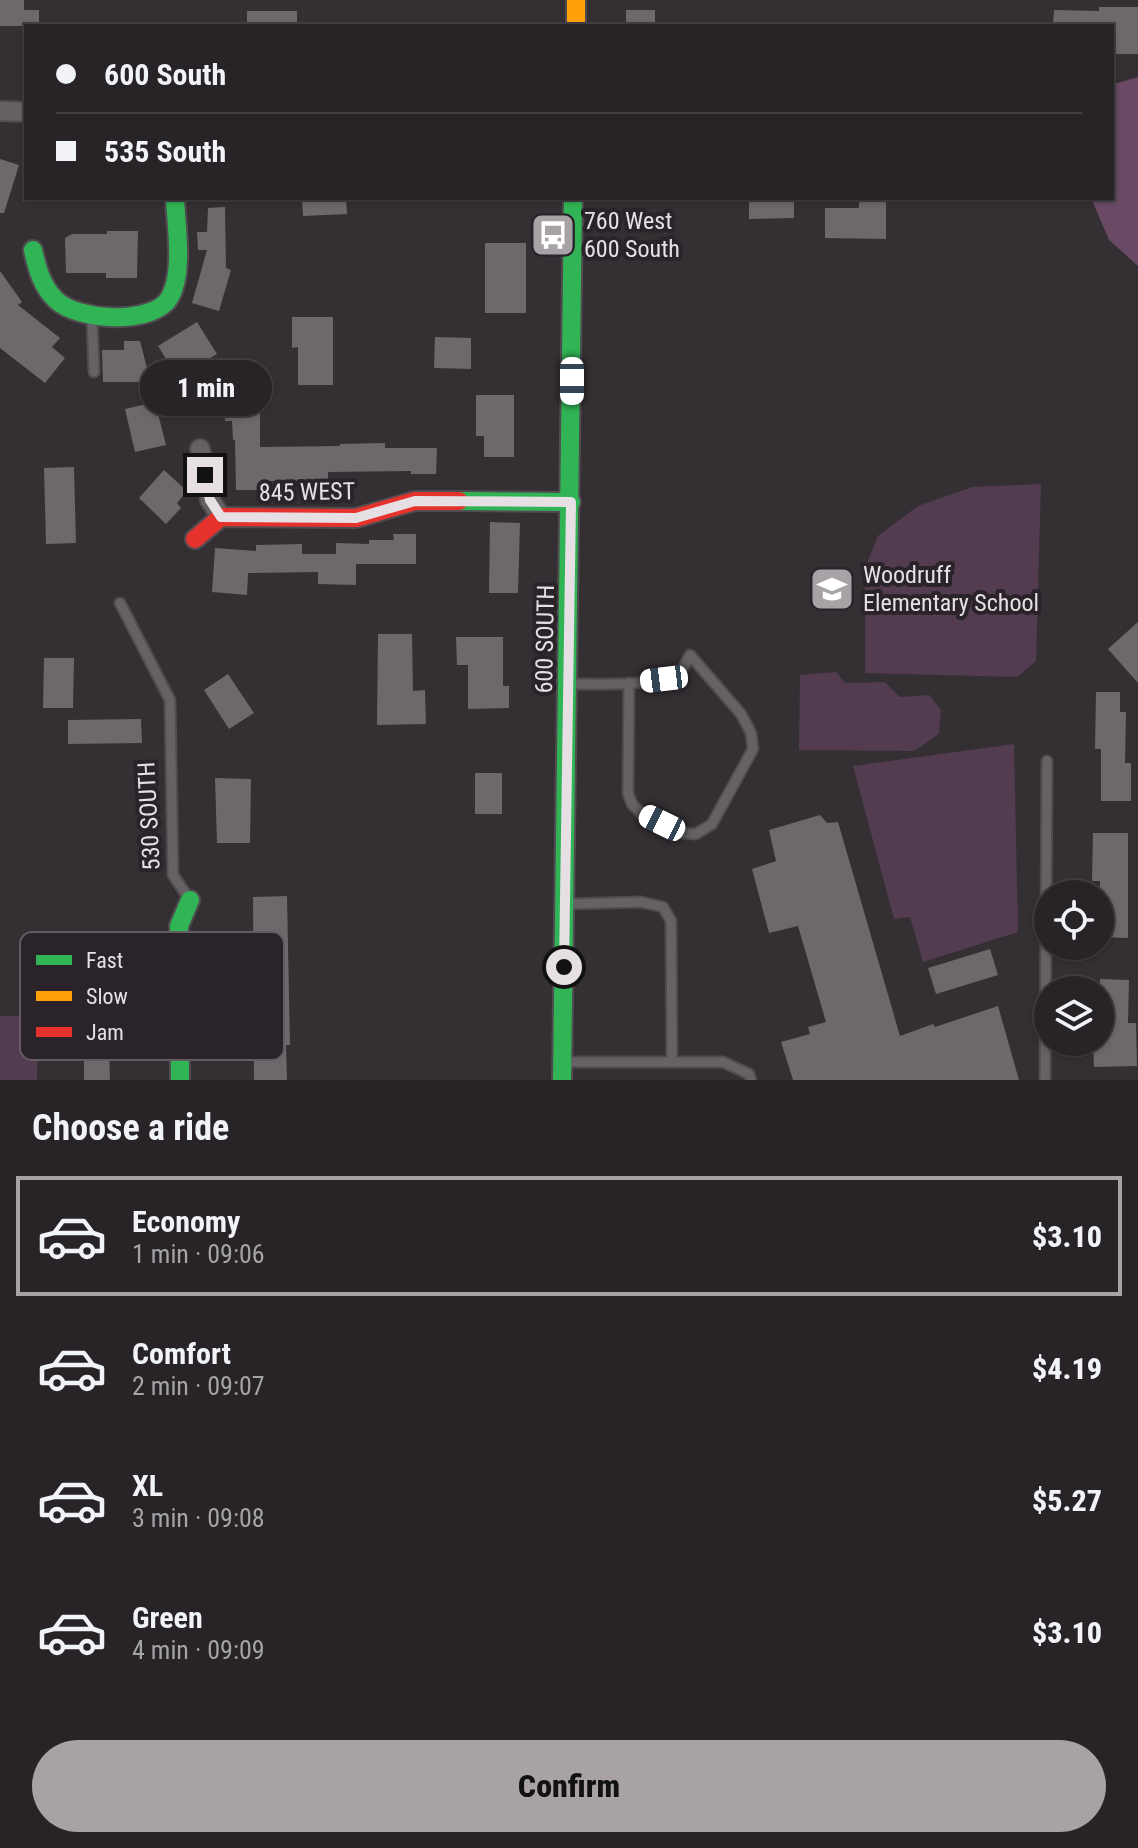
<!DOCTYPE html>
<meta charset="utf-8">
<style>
body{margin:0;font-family:"Roboto Condensed",sans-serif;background:#332f32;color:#f1f3f6;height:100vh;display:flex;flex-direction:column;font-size:30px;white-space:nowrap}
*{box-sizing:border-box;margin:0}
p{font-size:26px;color:#a4a4a7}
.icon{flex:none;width:44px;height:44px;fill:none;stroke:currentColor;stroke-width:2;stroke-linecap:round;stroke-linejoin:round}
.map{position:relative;height:1080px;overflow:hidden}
.details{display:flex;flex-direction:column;background:#272326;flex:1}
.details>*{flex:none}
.hud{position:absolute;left:24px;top:24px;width:1090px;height:176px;border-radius:0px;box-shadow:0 2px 6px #0004,0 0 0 2px #434043;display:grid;align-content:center;height:176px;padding:0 32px;background:#272326}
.fabs{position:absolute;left:1034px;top:880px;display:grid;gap:16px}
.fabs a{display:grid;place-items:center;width:80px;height:80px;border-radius:50%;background:#272326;box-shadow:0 2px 6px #0004,0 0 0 2px #434043;font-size:40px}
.end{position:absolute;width:36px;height:36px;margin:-18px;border:10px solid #e6e0e4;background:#111;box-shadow:0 0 0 4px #111}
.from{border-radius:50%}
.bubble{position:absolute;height:56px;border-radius:28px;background:#272326;box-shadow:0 2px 6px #0004,0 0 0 2px #434043;font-size:26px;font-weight:800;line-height:56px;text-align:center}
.car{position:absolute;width:24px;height:48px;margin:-24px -12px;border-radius:10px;box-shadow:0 0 6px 2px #0007;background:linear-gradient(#fff 24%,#345 0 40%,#fff 0 76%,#345 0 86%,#fff 0)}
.hud b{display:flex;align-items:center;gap:28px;height:76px;font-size:30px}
.hud b+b{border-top:2px solid #434043}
.hud i{width:20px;height:20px;background:#f1f3f6}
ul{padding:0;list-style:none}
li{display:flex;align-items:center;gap:24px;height:120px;margin:0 16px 12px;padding:0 16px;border:4px solid transparent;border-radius:0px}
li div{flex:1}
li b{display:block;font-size:30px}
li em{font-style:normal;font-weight:800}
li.on{border-color:#a8a2a6}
li>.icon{width:72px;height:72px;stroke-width:1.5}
h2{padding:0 32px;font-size:36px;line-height:96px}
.cta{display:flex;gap:16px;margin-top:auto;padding:16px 32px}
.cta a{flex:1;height:92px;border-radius:48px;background:#a8a2a6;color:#111;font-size:32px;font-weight:800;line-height:92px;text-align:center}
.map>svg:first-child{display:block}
</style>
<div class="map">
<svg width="1138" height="1080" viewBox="0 0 1138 1080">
<rect width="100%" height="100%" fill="#342f33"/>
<!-- green -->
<path fill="#533c50" d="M1041 484 1036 661 1017 677 865 673V568L878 536 918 506 972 487Z
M836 672 845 683 885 682 900 697 929 695 941 710 939 734 914 751 799 750 800 675Z
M1014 744 1018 932 923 962 910 917 894 919 853 766Z
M0 1016H38L37 1080H0Z"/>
<!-- forest -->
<path fill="#694963" d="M1138 77V266L1109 240 1091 198H1112V89L1114 84Z"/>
<!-- building -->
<path fill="#6d686c" d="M0 0H24V10H39V26H0Z
M1099 7H1138V54H1112V26H1053L1054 10 1099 11Z
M626 10H655V26H626Z
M247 11H297V26H247Z
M0 159 19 165 4 213H0Z
M302 198H346L347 214 303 216Z
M749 198H794V218L749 219Z
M859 198H886V239L825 238V208H859Z
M225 207 226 268 231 270 219 311 192 303 207 250H198L197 232H207L208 208Z
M107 231H138L137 278H106V273H66L65 238 72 234H107Z
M485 243H526V313H485Z
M0 271 22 302 18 305 60 338 52 347 65 358 45 383 0 348Z
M292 317H333V385H298V347L292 348Z
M197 322 217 354 178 378 158 346Z
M435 337 471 338V369L434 368Z
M124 341H140L147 368V382H103L102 350H124Z
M476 395H514V457H484V436H476Z
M224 397H260V447L340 446V444L385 443V448H437L436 474H411V471L328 472V481H269V490H236L235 440H233L232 421H225Z
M155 402 166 445 135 452 125 409Z
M74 467 76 543 46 544 44 468Z
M164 470 187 491 177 503 181 508 166 524 139 498Z
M490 522 520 523 518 593H489Z
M393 534H416V564H356V585L318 584V572L248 573 247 595 212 592 215 548 256 551V545L302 544V554H336V543L369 544V540H394Z
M1138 622V683L1108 649Z
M378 634H412L413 691 425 690 426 724 377 725Z
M456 637H503V686H509V708L468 709V665H457Z
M44 658H74L73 708H43Z
M228 674 254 713 229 729 204 690Z
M1096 692H1120V712H1126L1125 763H1131V801H1101V749H1095Z
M141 719 142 743 68 744V720Z
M475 773H502V814H475Z
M215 778 251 779 250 843H217Z
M820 815 827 823 838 822 900 1036 933 1024 935 1027 998 1006 1019 1080H793L781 1042 810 1034 808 1027 826 1022 798 926 769 933 752 869 776 861 769 830Z
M1093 833H1128V938L1100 937V881H1092Z
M287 896 290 1045H286L287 1080H254L253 897Z
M84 936H111L112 971H107L110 1080H84Z
M990 949 998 975 936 994 928 968Z
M1100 979 1129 980 1128 1023H1136L1137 1066 1094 1067 1093 1042H1100Z"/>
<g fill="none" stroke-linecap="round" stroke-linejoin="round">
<!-- lane casing -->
<g stroke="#504c4f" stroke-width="13">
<path id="lane" d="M92 318 94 372
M120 603 170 700 173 875 188 897
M570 684C593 684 663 687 680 672 684 668 687 660 690 655L741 714 751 733 753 749 712 824 696 834 682 833 642 814 632 804 628 793 629 683
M568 904 641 902 663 907 671 921 672 1062
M566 1062H723L749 1074 751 1080
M1045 1080 1047 761"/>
</g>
<!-- street casing -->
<g stroke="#504c4f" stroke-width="22">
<path id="street" d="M0 111 26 112
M200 449 210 500 221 517"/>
</g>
<!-- fast casing -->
<g stroke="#504c4f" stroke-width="22">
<path id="fast" d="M33 250C37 268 42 287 56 300 77 321 154 326 170 297 184 272 176 225 175 198
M459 501 571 502
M180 1080 179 926 190 900
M562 1080 573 198"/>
</g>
<!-- slow casing -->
<g stroke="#504c4f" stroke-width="22">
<path id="slow" d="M576 0V26"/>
</g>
<!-- jam casing -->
<g stroke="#504c4f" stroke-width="22">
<path id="jam" d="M195 539 221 517 356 518 415 501H459"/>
</g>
<!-- lane -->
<use href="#lane" stroke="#656164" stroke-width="9"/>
<!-- street -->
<use href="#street" stroke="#656164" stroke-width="18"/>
<!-- fast -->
<use href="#fast" stroke="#30b455" stroke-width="18"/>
<!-- slow -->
<use href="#slow" stroke="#ff9f0a" stroke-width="18"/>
<!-- jam -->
<use href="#jam" stroke="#e5322d" stroke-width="18"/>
</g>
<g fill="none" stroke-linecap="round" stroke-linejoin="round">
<!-- route -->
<path stroke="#e6e0e4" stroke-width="10" d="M205 475 210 500 221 517 356 518 415 501 571 502 564 967"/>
</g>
<!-- icons -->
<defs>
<g id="bus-square" transform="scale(2.3)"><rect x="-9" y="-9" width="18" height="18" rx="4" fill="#a8a2a6" stroke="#2b232a"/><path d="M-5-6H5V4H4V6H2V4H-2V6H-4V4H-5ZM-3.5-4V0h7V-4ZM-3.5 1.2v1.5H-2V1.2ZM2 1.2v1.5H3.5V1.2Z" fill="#fff"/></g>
<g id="school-square" transform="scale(2.3)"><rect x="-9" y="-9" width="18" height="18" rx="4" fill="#a8a2a6" stroke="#2b232a"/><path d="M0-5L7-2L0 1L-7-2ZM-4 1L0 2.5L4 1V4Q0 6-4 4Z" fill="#fff"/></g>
</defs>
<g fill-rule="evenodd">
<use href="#bus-square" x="553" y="235"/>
<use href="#school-square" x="832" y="589"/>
</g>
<g text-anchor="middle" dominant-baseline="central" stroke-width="8" stroke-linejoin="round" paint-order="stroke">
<!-- poi labels -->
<g font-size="24" fill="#e6e0e4" stroke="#2b232a" text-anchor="start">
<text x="584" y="221">760 West<tspan x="584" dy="28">600 South</tspan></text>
<text x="863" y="575">Woodruff<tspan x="863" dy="28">Elementary School</tspan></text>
</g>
<!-- street labels -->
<g font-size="24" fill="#e6e0e4" stroke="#2b232a">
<text transform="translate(307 492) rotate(-1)">845 WEST</text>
<text transform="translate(545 639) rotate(-89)">600 SOUTH</text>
<text transform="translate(149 816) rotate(-93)">530 SOUTH</text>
</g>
</g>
<!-- legend -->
<rect x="20" y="932" width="264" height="128" rx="12" fill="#2b232a" stroke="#635c62" stroke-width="2"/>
<rect x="36" y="955" width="36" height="10" fill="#30b455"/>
<rect x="36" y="991" width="36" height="10" fill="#ff9f0a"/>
<rect x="36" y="1027" width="36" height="10" fill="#e5322d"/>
<g font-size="22" fill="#e6e0e4">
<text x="86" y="968">Fast</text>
<text x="86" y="1004">Slow</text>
<text x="86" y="1040">Jam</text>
</g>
</svg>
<div class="fabs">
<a><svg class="icon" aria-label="locate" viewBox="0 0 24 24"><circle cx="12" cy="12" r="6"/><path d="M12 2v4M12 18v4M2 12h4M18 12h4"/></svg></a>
<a><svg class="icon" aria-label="layers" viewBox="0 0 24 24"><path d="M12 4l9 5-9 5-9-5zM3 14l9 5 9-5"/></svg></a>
</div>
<i class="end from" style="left:564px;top:967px"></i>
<i class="end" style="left:205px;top:475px"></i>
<div class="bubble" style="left:140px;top:360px;width:132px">1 min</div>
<i class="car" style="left:572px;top:381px;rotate:180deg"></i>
<i class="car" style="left:664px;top:679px;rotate:263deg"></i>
<i class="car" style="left:662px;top:823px;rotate:296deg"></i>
<div class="hud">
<b><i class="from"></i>600 South</b>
<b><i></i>535 South</b>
</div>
</div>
<section class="details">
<h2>Choose a ride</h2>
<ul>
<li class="on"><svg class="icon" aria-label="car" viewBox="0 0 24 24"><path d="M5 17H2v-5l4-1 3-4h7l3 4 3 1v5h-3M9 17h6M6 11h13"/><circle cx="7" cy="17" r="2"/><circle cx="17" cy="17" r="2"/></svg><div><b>Economy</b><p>1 min · 09:06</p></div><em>$3.10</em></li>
<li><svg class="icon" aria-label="car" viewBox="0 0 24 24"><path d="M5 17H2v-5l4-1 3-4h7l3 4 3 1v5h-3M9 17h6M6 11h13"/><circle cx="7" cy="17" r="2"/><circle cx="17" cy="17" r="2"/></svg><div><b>Comfort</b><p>2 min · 09:07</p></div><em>$4.19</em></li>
<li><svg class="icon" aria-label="car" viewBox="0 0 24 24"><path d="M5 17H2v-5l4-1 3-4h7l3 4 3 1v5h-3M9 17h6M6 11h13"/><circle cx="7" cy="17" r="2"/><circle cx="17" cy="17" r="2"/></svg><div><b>XL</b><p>3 min · 09:08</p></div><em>$5.27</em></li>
<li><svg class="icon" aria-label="car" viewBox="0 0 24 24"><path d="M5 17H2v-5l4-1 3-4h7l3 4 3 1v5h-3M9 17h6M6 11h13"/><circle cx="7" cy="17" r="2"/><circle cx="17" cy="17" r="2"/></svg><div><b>Green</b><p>4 min · 09:09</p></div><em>$3.10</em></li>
</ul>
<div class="cta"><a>Confirm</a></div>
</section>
